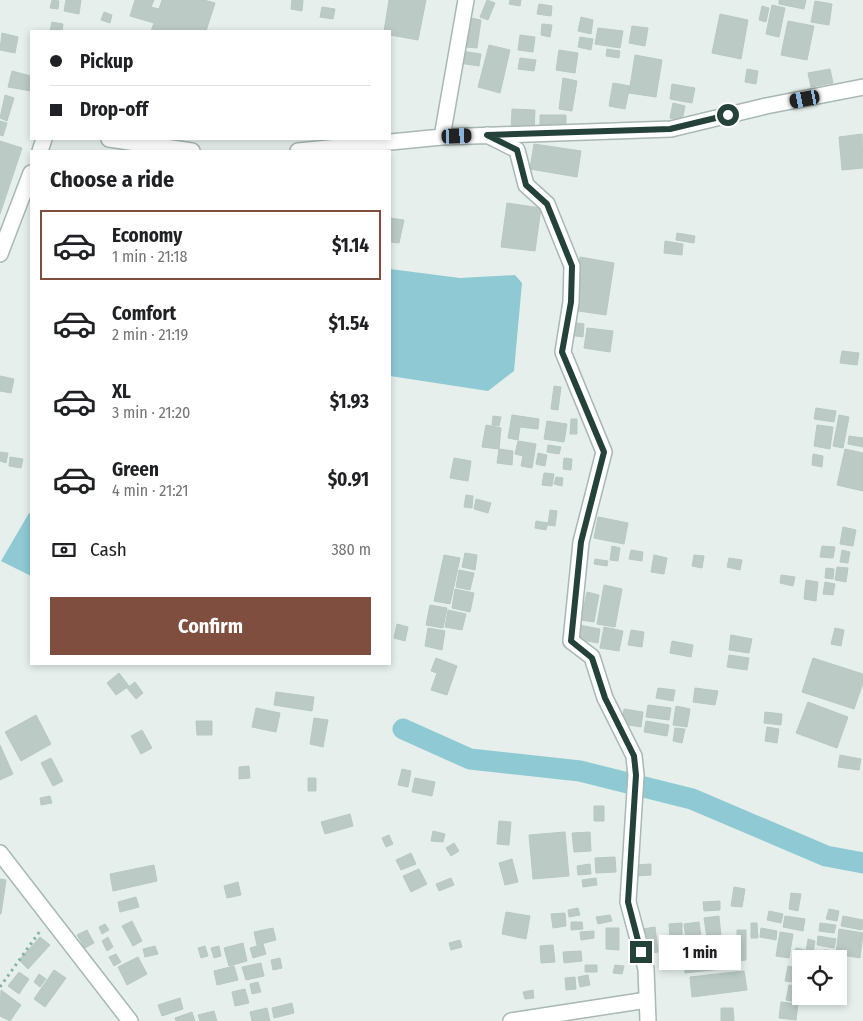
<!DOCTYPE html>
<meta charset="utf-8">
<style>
body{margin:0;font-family:"Fira Sans Condensed",sans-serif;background:#f2f2f2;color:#202124;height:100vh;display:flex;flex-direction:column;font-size:19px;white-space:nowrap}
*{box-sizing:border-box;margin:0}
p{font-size:16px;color:#757577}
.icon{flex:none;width:28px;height:28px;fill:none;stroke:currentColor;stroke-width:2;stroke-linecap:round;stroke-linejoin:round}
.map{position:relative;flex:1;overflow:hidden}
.sheet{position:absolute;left:30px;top:150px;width:361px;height:515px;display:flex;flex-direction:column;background:#fff;border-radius:0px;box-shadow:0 2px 8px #0003}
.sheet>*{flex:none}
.top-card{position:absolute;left:30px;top:30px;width:361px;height:110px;border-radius:0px;box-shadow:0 2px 8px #0003;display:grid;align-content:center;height:110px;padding:0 20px;background:#fff}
.fabs{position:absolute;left:792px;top:950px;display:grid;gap:10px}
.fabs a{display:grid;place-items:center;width:55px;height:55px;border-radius:0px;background:#fff;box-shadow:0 2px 8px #0003;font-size:25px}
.end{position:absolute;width:22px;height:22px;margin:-11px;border:6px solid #24423a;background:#fff;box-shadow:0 0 0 2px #fff}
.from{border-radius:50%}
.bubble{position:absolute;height:35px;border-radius:0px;background:#fff;box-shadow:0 2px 8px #0003;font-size:16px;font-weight:700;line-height:35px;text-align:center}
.car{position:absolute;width:15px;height:30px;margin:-15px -8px;border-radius:6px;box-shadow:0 0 4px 1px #0007;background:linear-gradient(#222 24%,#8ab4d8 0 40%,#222 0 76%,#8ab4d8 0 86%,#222 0)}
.top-card b{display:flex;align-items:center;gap:18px;height:48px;font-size:19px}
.top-card b+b{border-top:1px solid #e0e0e0}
.top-card i{width:12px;height:12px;background:#202124}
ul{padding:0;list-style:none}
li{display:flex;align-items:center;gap:15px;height:70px;margin:0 10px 8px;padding:0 10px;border:2px solid transparent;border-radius:0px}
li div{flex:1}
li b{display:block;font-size:19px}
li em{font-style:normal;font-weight:700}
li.on{border-color:#7f4e3f}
li>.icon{width:45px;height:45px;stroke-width:1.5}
h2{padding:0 20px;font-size:22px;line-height:60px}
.pay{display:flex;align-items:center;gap:12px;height:55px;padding:0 20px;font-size:19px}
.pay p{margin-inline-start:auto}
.button{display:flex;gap:10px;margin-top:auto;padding:10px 20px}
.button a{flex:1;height:58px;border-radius:0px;background:#7f4e3f;color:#fff;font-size:20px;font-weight:700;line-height:58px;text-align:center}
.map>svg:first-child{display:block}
</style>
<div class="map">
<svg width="863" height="1021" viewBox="0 0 863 1021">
<rect width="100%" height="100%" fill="#e6efeb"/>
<!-- water -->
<path fill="#8ec9d4" d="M390 269 460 278 515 275 522 283 514 371 488 391 390 376Z
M29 513 31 514V576L1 561Z"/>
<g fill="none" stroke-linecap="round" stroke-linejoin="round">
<!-- canal -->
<path stroke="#8ec9d4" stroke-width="21" d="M403 729 470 759 580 771 692 799 826 856 863 863"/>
</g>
<!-- building -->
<path fill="#bbcac4" stroke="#b8c9c2" d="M52 0 59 1 58 9 50 8Z
M66 0H81L79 14 64 11Z
M135 0H154L151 7 159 9 162 0H204L215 3 206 31H151L154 23 130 16Z
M292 0H303L302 11 291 9Z
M389 0H426L418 40 390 35V31H384Z
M487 0 495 3 488 20 480 17Z
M510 0H521L520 6 509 4Z
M779 0H806L804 9 779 4Z
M815 1 832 4 829 25 811 22Z
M539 4 552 6 551 16 537 14Z
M772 5 785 8 779 37 766 34Z
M762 6 769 8 766 22 759 20Z
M322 7 335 9 333 19 320 17Z
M104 12 112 15 110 23 101 20Z
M720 14 748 20 741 59 712 53Z
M581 17 593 20 591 34 578 31Z
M471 18 481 20 477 48 466 47Z
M788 21 814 26 807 60 781 55Z
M52 22 63 24 62 31H50Z
M542 24 552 25 550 37 541 35Z
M632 26 648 28 645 46 629 43Z
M598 28 623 31 620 48 595 44Z
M2 33 18 37 15 53 0 50Z
M520 35 535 37 533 52 518 50Z
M580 37 593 39 591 50 578 47Z
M489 45 510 50 500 93 478 87Z
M607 49 620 51 619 58 606 56Z
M559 50 578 53 575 73 556 70Z
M461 51 481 54 479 66 459 63Z
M635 55 662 60 656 97 629 93Z
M520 58 536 60 534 71 518 69Z
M747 69 758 71 756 84 745 82Z
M830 69 833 83 811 87 808 73Z
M12 71 31 76V91L8 87Z
M563 78 577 81 572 111 559 109Z
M613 83 630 86 625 109 609 106Z
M672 84 695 88 692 103 670 99Z
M5 95 14 98 7 121 0 118Z
M673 103 685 106 682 121 670 118Z
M512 109 535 110 534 132 511 131Z
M540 115H566V126H540Z
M0 121 7 123 3 136 0 135Z
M862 134 863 168 842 170 839 137Z
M0 141 22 148 0 214Z
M534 144 581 151 577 177 530 169Z
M507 203 541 208 535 251 501 247Z
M390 218 404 220 399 243 390 242Z
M677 233 695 236 694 243 676 240Z
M665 241 683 244 682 255 664 253Z
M580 257 614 263 606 315 572 310Z
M570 322 584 324 583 337 568 335Z
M587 328 613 331 610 352 584 348Z
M842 351 859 353 857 365 840 363Z
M0 376 14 379 11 393 0 391Z
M554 386 561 387 558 410 551 409Z
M816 408 836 411 834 422 814 419Z
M512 415 539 419 538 429 520 427 518 440 508 438Z
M839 415 849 417 843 448 833 446Z
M493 416 501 417 499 426 492 425Z
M571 419H577V434H570Z
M547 421 567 424 564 442 544 439Z
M486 425 501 428 499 449 482 447Z
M817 425 833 427 830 449 814 446Z
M849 436 863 438V447L848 444Z
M518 441 536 444 532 468 521 466 523 456 515 454Z
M548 445 561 447 559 454 547 452Z
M499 449 513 451 512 465 497 463Z
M845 449 863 453V491L837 485Z
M0 452 8 453 6 463 0 461Z
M538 453 547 455 545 466 536 464Z
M813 454 823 456 822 467 812 465Z
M10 457 23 459 21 468 9 466Z
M454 458 471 461 468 481 450 478Z
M564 458 572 459 571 470 563 469Z
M544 473 554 474 552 486 542 485Z
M556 477 563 478 562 486 554 484Z
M466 495 473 496 472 508 464 507Z
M476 499 491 503 488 513 474 509Z
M550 510 557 511 555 526 548 525Z
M598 517 628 523 624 544 594 538Z
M536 521 548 523 546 530 535 528Z
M843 527 856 530 853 546 840 544Z
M612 546 620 548 618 561 610 560Z
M822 546 835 547 833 558 820 557Z
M631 550 643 552 642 561 629 559Z
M842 550 850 552 848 563 840 562Z
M465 553 477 555 475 570 462 567Z
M444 555 460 558 450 604 434 601Z
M654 555 667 558 664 574 651 572Z
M694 555 704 556 702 568 692 566Z
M729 558 742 560 740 570 727 567Z
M595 559 608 561 607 566 594 564Z
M837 567 848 568 846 582 835 580Z
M826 568 834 569 833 579 825 578Z
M459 570 474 573 470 590 456 587Z
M781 575 795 577 793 586 780 583Z
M806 580 818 582 816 601 804 599Z
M825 582 835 584 833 595 823 594Z
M604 585 622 589 615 627 597 624Z
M455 589 474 593 470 612 452 608Z
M587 592 599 595 594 622 581 620Z
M430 605 447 608 443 628 426 625Z
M448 610 466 614 462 630 445 627Z
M397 624 408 627 405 641 394 638Z
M579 625 600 629 598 643 576 639Z
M604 627 623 631 619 651 600 648Z
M428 628 445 631 442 650 425 646Z
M835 628 844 630 841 646 831 644Z
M631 630 644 632 642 647 628 645Z
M731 635 752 639 749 653 729 650Z
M672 641 693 645 691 657 670 653Z
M729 655 749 658 747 670 727 667Z
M436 658 457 666 447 695 431 690 437 673 431 671Z
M813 658 863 674V683L854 709 802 692Z
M119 673 129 686 116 695 107 683Z
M135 682 143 693 136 699 127 688Z
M658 688 675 690 673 701 656 698Z
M695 688 718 691 715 705 693 702Z
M276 692 314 697 312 711 274 705Z
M808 702 848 717 837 748 796 733Z
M648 705 671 708 669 720 646 717Z
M676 706 690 709 687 727 673 725Z
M256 708 280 713 276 732 252 727Z
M624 709 643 712 641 727 622 724Z
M765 712 782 714 781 725 764 723Z
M36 715 51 744 21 761 5 732Z
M314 718 328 720 323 747 310 744Z
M196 721H212V735H197Z
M646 721 669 725 667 736 644 732Z
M767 727 779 729 777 743 765 741Z
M675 728 685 729 682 743 673 741Z
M142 730 152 748 141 754 131 736Z
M0 745 13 774 0 780Z
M840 755 861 759 859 770 838 767Z
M51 758 63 781 53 786 41 763Z
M249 766 250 778 239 779V767Z
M402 769 411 771 408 787 398 785Z
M308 778H316V791H308Z
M415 778 435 782 432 796 412 792Z
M50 796 52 803 41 805 40 798Z
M594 806H604V821H594Z
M350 814 353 826 325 834 321 822Z
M499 821 511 822 509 845 497 844Z
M433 831 445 834 443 842 431 841Z
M565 832 569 876 533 879 529 835Z
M590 832 591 851 574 852 572 833Z
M389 835 393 844 386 847 382 838Z
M454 843 459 851 451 856 446 848Z
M411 853 416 864 401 870 396 860Z
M615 857 616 872 596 873 595 858Z
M512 859 518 882 505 885 499 863Z
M590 864 591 874 578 875 577 866Z
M651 864V875L635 876 634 865Z
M154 865 157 881 113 891 110 874Z
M419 869 427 884 411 892 403 876Z
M451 878 454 885 439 891 436 884Z
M596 878 597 885 583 887 582 880Z
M0 879 6 880 1 914H0Z
M238 882 241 895 227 898 224 886Z
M734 887 745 889 742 907 731 906Z
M791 893 801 894 798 911 789 909Z
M136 897 139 907 120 912 118 902Z
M720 901V910L704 911 703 902Z
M578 908 580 915 569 917 568 910Z
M829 909 839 911 837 921 826 919Z
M769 911 783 914 781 923 767 920Z
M506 912 530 916 526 939 502 934Z
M565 913 566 926 553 928 551 914Z
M610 915 612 921 598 924 596 917Z
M719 916 721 936 707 938 704 918Z
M785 916 805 919 803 931 783 927Z
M843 916 863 920 862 930 841 926Z
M132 921 142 941 133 946 122 926Z
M571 922H582L583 929 571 930Z
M699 922 701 936 686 939 684 924Z
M682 923V938H670L669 924Z
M751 923H757L758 938H751Z
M820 923 836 925 834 933 819 931Z
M105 924 109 930 102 934 99 927Z
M655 927 658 952 646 954 643 929Z
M273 928 276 940 257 945 254 932Z
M606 928H619V950L606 949Z
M761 928 777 931 776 940 760 937Z
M839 929 863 933 860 958 836 954Z
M87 930 94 943 85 948 77 935Z
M737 930H746V960L737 961Z
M594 931V938L581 940 580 932Z
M780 932 793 934 789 958 776 956Z
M818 936 836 939 834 948 817 945Z
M40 937 50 945 28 969 19 960Z
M108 937 113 947 107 951 102 941Z
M808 939 815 941 812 959H805Z
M460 940 462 947 451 950 449 943Z
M706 940 707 945 678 948V942Z
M243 943 247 961 229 966 224 948Z
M732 943 734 960 725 961 723 944Z
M263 944 266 954 253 958 250 948Z
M553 945 555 962 541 963 540 946Z
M155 946 158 954 145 957 143 949Z
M205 946 208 956 201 958 198 948Z
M219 946 221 956 214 958 211 948Z
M720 948 722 969 685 973 682 952Z
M796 948 805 950 804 959H801V966L793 964Z
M824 950 835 951 834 959H823Z
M581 951 582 961 564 963 563 952Z
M116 954 121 962 114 966 109 957Z
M138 957 147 974 127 985 118 967Z
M280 958 282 968 273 970 271 960Z
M261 963 264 976 246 980 242 967Z
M585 965H597V972H585Z
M615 965 624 966 622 974 613 973Z
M234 966 238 980 217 985 214 971Z
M788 966 801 969 799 983 785 981Z
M54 970 66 978 45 1007 34 999Z
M744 971 747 990 692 997 690 977Z
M19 972 29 979 19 994 8 986Z
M39 974 46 979 40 987 34 982Z
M588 975 590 985 580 987 578 977Z
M575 977 576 989 566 990 565 978Z
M258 982 261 992 252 994 250 984Z
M789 985 799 986 796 1002 786 1000Z
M245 989 249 1003 235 1006 232 992Z
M1 990 21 1005 10 1021 0 1016Z
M533 990 534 998 525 999 523 992Z
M180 998 183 1009 162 1016 158 1005Z
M781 1002 798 1004 796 1020 779 1018Z
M292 1003 294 1013 274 1018 272 1008Z
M267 1008 270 1021H252L250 1012Z
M721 1008H733L734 1021H721Z
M214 1011 217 1021H200L198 1015Z
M192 1012 195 1021H176L175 1018Z"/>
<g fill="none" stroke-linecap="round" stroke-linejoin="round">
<!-- minor casing -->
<g stroke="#a8b8b2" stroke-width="18">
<path id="minor" d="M487 135 517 150 526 185 547 204 572 266 571 302 563 352 604 452 581 542 571 641 592 657 605 698 634 756 636 775 628 902 646 969 648 1021
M442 137 466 0
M109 139 192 151
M40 151 44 139
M298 151 442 137 671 129 766 106 863 87
M0 254 31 173
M0 853 130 1021
M511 1021 647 1000"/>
</g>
<!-- path -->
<path stroke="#86b3a5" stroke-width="3" stroke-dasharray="2.5 4" stroke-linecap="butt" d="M0 987 40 931"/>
<!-- minor -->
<use href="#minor" stroke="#fff" stroke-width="15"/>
</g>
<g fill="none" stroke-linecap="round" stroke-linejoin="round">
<!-- route -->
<path stroke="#24423a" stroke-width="6" d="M641 952 628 902 636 775 634 756 605 698 592 658 571 641 581 542 604 452 562 352 571 302 572 266 547 204 526 185 517 150 487 135 670 129 728 115"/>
</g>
</svg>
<div class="fabs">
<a><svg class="icon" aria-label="locate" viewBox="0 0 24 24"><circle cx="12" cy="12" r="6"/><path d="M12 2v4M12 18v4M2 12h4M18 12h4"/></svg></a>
</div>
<i class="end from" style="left:728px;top:115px"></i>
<i class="end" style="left:641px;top:952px"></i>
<div class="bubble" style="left:659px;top:935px;width:82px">1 min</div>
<i class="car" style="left:805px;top:99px;rotate:259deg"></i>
<i class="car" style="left:457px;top:136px;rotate:88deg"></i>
<div class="top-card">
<b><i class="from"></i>Pickup</b>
<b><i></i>Drop-off</b>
</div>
<section class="sheet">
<h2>Choose a ride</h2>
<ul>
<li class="on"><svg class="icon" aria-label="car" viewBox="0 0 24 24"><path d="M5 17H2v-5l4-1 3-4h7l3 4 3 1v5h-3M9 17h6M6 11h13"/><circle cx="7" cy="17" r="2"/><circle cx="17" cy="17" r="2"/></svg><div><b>Economy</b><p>1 min · 21:18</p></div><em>$1.14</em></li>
<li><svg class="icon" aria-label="car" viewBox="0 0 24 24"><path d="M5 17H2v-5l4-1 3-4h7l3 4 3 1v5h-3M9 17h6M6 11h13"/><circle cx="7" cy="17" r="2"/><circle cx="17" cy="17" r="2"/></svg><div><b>Comfort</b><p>2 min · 21:19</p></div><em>$1.54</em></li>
<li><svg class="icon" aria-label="car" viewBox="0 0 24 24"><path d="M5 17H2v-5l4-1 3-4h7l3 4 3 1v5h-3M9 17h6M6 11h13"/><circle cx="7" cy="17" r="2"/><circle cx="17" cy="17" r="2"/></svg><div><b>XL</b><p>3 min · 21:20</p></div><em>$1.93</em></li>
<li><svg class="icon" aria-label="car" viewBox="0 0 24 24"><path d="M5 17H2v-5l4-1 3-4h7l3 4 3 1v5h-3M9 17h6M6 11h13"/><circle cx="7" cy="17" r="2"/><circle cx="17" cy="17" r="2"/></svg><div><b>Green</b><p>4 min · 21:21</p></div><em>$0.91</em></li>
</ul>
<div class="pay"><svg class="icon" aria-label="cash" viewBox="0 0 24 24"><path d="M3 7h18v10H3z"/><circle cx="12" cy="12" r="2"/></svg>Cash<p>380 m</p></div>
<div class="button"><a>Confirm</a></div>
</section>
</div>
